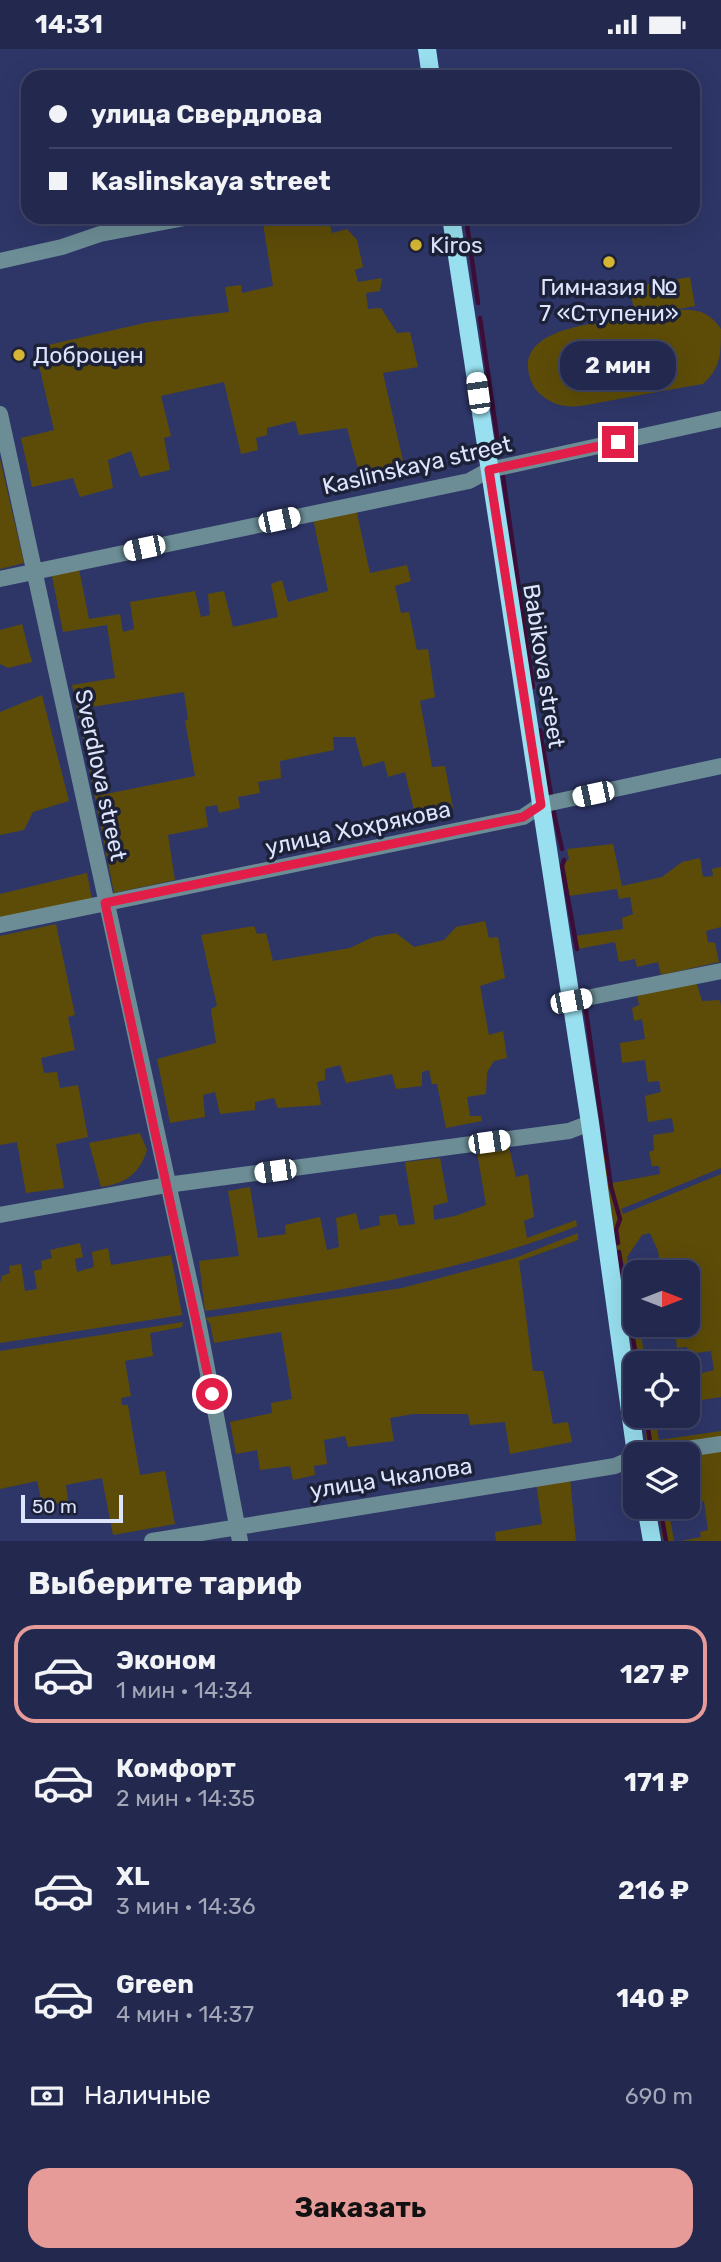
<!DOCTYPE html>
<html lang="ru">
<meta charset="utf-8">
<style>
body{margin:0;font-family:Rubik,sans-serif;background:#2a3055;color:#f1f3f6;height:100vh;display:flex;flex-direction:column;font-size:26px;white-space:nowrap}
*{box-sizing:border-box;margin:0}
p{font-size:23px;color:#a2a6b6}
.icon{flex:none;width:38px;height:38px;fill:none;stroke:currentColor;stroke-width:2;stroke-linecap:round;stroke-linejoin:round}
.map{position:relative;height:1492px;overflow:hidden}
.panel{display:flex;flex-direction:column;background:#22284e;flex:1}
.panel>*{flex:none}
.top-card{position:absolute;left:21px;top:21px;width:679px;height:154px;border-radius:21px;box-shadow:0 7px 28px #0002,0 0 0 2px #3f4466;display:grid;align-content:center;height:154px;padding:0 28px;background:#22284e}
.needle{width:46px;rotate:90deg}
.controls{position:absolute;left:623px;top:1211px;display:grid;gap:14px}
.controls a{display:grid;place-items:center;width:77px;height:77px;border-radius:14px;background:#22284e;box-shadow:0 7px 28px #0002,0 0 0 2px #3f4466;font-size:35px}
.scale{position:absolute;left:21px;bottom:18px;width:102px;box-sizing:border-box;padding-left:7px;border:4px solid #dde4fd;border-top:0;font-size:19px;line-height:24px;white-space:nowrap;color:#dde4fd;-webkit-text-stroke:5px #1c2137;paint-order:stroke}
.end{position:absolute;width:32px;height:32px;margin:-16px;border:9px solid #e11d48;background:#fff;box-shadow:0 0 0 4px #fff}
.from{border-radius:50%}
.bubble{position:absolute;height:49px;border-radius:21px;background:#22284e;box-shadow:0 7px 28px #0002,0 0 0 2px #3f4466;font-size:23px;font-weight:700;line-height:49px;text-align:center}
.car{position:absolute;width:21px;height:42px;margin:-21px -10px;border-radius:9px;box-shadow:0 0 5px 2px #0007;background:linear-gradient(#fff 24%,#345 0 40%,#fff 0 76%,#345 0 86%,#fff 0)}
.top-card b{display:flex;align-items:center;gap:24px;height:66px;font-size:26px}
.top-card b+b{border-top:2px solid #3f4466}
.top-card i{width:18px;height:18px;background:#f1f3f6}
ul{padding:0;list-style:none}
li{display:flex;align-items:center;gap:21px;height:98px;margin:0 14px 10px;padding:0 14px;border:4px solid transparent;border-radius:21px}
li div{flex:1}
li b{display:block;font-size:26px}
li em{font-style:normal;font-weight:700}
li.active{border-color:#e69b98}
li>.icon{width:63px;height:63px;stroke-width:1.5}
h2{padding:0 28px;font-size:32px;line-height:84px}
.pay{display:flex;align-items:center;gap:18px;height:77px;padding:0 28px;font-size:26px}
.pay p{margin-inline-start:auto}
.action{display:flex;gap:14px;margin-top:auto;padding:14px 28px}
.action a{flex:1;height:80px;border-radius:21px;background:#e69b98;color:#111;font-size:28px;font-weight:700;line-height:80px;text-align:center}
.status{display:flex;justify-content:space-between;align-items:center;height:49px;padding:0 35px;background:#22284e;direction:ltr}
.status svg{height:19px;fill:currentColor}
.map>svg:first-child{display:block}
</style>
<div class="status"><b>14:31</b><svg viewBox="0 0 49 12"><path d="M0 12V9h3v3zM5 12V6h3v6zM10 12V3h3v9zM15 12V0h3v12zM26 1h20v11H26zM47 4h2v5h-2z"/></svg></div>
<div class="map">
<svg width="721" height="1492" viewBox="0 0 721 1492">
<rect width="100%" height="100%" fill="#2e3668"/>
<!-- green -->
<path fill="#5d4c08" d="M262 168H328L332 184 347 180 357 191 363 218 355 221 358 233 382 229 380 242 366 244 368 260 381 259 397 284 410 283 418 318 383 324 404 416 360 427 347 379 299 386 295 372 267 379V386L256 389 258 401 241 405 224 333 161 347 171 387 164 389 170 421 140 428 131 402 108 411 113 439 80 448 73 429 32 438 21 389 54 381 35 299 149 273 229 263 225 238 241 236 242 244 273 237Z
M690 228 695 257 641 267C671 264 701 249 721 280 721 304 721 319 703 335 671 340 640 346 608 352 595 354 579 359 566 357 553 356 537 346 532 334 507 277 603 274 635 268L630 238Z
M0 410 24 514 0 520Z
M356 460 370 524 407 516 411 532 395 537 401 564 409 563 417 601 428 600 435 648 420 652 432 718 445 717 453 759 415 766 405 723 388 728 384 712 363 718 355 688H333L334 701 280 712 281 729 258 733 260 744 238 748 240 759 219 764 217 756 205 758 208 778 168 786 175 831 114 844 87 709 97 705 106 745 195 727 185 672 188 670 184 643 92 658 95 691 84 695 72 636 115 629 107 576 63 583 52 527 79 520 89 570 120 565 123 583 134 580 130 553 195 542 201 568 210 566 208 545 224 542 233 578 278 568 271 535 282 531 288 553 328 542 313 469Z
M22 575 32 613 8 619 0 615V581Z
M42 646 69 752 33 763 24 781 0 786V663Z
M613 795 622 837 662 828 682 813 700 809 703 828 713 827 712 820 721 818V878L706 882 708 893 715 894 719 913 661 926 658 913 637 918 635 910 619 913 615 893 578 900 575 887 623 880 622 869 633 865 630 848 619 850 617 840 569 847 563 816 569 810 567 800Z
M87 824 92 851 0 870V845Z
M485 872 489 889 498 888 505 929 480 937 489 986 503 982 507 1009 494 1012 487 1023 486 1045 467 1048 470 1067H481L482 1072 446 1079 437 1035H432L429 1021 422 1023V1037L396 1040 392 1025 346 1034 340 1016 325 1020V1031L317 1033 321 1056 278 1059 274 1049 255 1053V1061L220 1065 215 1043 203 1046 205 1068 170 1074 157 1010 216 994 211 960 217 957 201 886 254 877 257 885 266 884 273 912 350 899 373 888 396 884 414 898 444 891 456 878Z
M56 875 75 966 68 968 75 1001 41 1009 44 1024 57 1023 60 1039 78 1036 88 1088 56 1095 64 1139 26 1144 17 1093 0 1096V887Z
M695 929 702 952 720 951 721 957V1119L621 1160 623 1165 721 1125V1348L696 1352 695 1326 714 1321 711 1302 688 1305 687 1298 677 1299 675 1281 688 1276V1223H661L658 1202 650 1184 642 1186 627 1208 635 1253V1276H639L646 1314H635V1320L603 1105H608L612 1134 660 1125 659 1117H652L649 1103 654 1101 653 1086 674 1083 672 1069 648 1073 645 1047 661 1043 659 1032 648 1033 645 1011 622 1014 620 994 645 990 642 970 634 972 632 959 639 956 637 945Z
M140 1084 147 1101C140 1125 124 1135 101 1138L89 1094Z
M509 1098 516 1128 528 1125 534 1168 524 1172 527 1189 576 1171 577 1177C453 1226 335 1242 205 1262L199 1212 239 1207 228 1142 250 1138 258 1189 286 1185 285 1176 320 1168 327 1201 339 1198 336 1169 356 1164 360 1181 380 1176 379 1167 396 1165 399 1177 415 1175 405 1113 440 1109 448 1153 433 1157 434 1171 455 1167 486 1156 477 1103Z
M578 1184V1191L519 1212 533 1322H543L553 1375 568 1373 572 1393 510 1405 505 1373 470 1376 468 1365H413L390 1369 394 1392 348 1398 345 1387 324 1391 327 1415 314 1417 315 1426 293 1431 290 1417 260 1421 257 1401 236 1405 230 1373 272 1364 271 1354 292 1350 281 1283 214 1294 210 1274 205 1269 402 1239 515 1209Z
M80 1194 83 1208 75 1210 77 1223 94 1218 92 1203 108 1199 111 1216 171 1206 182 1266 0 1294V1234L2 1227 10 1224 9 1217 21 1215 25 1242 37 1240 34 1222 42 1220 41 1212 52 1209 50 1201Z
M183 1273 182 1278 150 1284 153 1307 125 1312 131 1347 121 1349 122 1356H128L140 1426 165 1422 175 1475 113 1486 102 1429 66 1436 68 1452 43 1458 37 1432 0 1440V1302Z
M643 1367H655L659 1391 721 1382V1391L648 1401Z
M721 1400V1492H681L701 1488 700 1483 708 1481 704 1452 696 1453 688 1405Z
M570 1429 576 1492H496L495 1483 542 1475 536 1434Z
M658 1458H668L674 1492H663Z"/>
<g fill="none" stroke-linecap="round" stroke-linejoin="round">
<!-- stream -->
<path stroke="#3c0d36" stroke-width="4.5" d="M466 168 478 254
M480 269 499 401
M503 427 533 638
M540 681 551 746
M553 760 562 800
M564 811 562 817 577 900
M585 955 611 1138 620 1170 616 1181 618 1194
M619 1203 637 1314
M646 1367 651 1399
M660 1458 666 1492"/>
<!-- minor -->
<path stroke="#6c8d95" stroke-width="16" d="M0 212 62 198 100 185 190 168
M0 365 197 1267 240 1492
M0 530 469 432 489 421 721 370
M0 876 523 768 541 756 721 717
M571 952 721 922
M0 1166 167 1136 569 1082 590 1074
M653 1405 721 1395
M152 1492 615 1417 635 1408"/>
<!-- major -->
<path stroke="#98dfef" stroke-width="18" d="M427 0 431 28
M451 168 590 1074 636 1405
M646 1458 652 1492"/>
</g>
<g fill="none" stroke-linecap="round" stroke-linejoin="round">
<!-- route -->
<path stroke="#e11d48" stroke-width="9" d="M212 1345 105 854 523 768 541 756 489 421 618 393"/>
</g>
<!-- markers -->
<g fill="#d6b534" stroke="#1c2137" stroke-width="2.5">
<circle cx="416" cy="196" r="7"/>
<circle cx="609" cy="213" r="7"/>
<circle cx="19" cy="306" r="7"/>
</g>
<g text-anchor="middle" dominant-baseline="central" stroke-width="7" stroke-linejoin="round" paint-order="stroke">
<!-- poi labels -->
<g font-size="23" fill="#dde4fd" stroke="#1c2137" text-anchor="start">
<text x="430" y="196">Kiros</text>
<text x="609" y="238" text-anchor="middle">Гимназия №<tspan x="609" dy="26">7 «Ступени»</tspan></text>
<text x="33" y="306">Доброцен</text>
</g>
<!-- street labels -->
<g font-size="23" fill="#dde4fd" stroke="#1c2137">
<text transform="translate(417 416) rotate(-13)">Kaslinskaya street</text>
<text transform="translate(544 617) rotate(81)">Babikova street</text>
<text transform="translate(101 726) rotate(78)">Sverdlova street</text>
<text transform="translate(358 779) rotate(-12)">улица Хохрякова</text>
<text transform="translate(391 1429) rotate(-9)">улица Чкалова</text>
</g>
</g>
</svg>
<div class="controls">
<a><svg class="needle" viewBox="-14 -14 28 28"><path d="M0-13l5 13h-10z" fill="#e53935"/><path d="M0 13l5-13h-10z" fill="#a2a6b6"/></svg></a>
<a><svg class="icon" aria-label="locate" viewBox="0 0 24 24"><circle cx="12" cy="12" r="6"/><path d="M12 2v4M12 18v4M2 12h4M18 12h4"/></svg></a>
<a><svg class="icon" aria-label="layers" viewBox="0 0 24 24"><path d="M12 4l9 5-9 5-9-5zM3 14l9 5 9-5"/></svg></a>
</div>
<div class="scale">50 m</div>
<i class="end from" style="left:212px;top:1345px"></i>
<i class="end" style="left:618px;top:393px"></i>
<div class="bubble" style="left:560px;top:292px;width:116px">2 мин</div>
<i class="car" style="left:478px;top:344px;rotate:352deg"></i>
<i class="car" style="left:279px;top:471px;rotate:78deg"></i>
<i class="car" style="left:144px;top:499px;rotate:258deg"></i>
<i class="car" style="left:593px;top:745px;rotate:258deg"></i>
<i class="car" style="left:571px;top:952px;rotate:79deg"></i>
<i class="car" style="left:489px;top:1093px;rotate:82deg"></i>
<i class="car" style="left:275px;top:1122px;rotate:262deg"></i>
<div class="top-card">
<b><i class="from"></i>улица Свердлова</b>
<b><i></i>Kaslinskaya street</b>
</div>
</div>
<section class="panel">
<h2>Выберите тариф</h2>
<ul>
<li class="active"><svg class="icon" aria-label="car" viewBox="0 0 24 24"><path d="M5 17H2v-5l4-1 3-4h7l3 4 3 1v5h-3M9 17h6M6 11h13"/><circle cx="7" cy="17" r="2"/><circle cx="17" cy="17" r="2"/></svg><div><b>Эконом</b><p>1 мин · 14:34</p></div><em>127 ₽</em></li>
<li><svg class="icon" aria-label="car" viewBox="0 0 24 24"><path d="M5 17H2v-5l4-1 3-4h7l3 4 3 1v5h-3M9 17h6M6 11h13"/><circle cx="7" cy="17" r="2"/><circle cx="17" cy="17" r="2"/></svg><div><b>Комфорт</b><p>2 мин · 14:35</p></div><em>171 ₽</em></li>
<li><svg class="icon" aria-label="car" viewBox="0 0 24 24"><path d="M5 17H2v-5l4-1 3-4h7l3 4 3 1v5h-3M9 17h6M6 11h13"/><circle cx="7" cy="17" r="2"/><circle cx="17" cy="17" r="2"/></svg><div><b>XL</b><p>3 мин · 14:36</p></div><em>216 ₽</em></li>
<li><svg class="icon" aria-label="car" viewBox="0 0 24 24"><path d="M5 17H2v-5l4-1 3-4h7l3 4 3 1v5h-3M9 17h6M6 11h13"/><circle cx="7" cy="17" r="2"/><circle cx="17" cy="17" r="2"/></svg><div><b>Green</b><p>4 мин · 14:37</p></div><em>140 ₽</em></li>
</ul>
<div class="pay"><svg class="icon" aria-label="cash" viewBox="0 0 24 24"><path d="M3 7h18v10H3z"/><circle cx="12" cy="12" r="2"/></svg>Наличные<p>690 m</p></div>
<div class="action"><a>Заказать</a></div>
</section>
